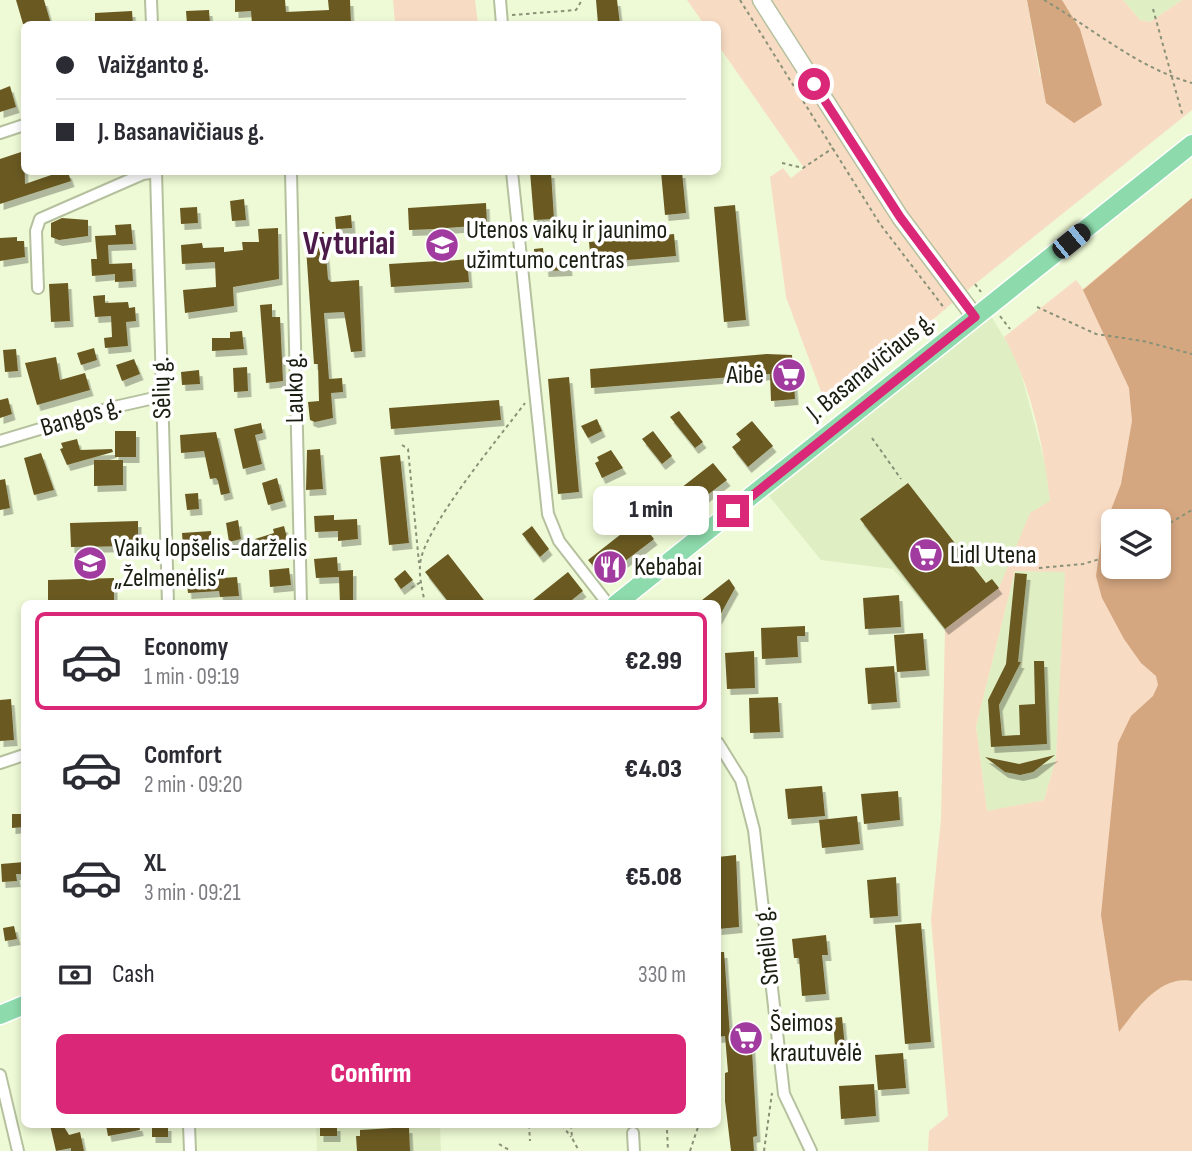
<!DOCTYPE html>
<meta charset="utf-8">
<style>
body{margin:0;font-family:"Sofia Sans Condensed",sans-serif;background:#f7f7f7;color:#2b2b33;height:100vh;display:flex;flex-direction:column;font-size:26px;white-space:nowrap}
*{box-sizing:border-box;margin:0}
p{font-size:23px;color:#7c7c81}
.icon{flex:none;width:38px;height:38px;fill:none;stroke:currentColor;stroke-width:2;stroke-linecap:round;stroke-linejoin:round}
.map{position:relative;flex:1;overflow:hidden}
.panel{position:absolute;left:21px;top:600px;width:700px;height:528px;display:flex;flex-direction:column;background:#fff;border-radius:10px;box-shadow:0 4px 10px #0003}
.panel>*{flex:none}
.guide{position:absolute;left:21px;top:21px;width:700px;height:154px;border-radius:10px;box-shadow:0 4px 10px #0003;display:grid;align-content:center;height:154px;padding:0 35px;background:#fff}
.tools{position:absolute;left:1101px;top:509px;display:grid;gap:14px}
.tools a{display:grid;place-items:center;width:70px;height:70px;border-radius:10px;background:#fff;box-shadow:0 4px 10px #0003;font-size:35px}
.end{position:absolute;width:32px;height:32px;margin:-16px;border:9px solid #db2777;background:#fff;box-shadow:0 0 0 4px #fff}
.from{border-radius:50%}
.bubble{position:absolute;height:49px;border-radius:10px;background:#fff;box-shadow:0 4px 10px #0003;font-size:23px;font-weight:800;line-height:49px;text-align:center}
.car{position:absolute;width:21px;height:42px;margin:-21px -10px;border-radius:9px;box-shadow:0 0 5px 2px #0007;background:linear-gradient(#222 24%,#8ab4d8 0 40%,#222 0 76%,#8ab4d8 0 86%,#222 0)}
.guide b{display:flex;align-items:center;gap:24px;height:66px;font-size:26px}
.guide b+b{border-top:2px solid #e1e1e2}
.guide i{width:18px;height:18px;background:#2b2b33}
ul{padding:12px 0 0;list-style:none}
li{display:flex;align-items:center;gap:21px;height:98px;margin:0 14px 10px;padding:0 21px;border:4px solid transparent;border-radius:10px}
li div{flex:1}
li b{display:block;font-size:26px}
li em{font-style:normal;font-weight:800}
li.on{border-color:#db2777}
li>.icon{width:63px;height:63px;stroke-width:1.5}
.pay{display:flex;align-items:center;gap:18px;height:77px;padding:0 35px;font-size:26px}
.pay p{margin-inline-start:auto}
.primary-button{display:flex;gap:14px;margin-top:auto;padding:14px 35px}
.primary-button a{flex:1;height:80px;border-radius:10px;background:#db2777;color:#fff;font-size:28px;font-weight:800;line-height:80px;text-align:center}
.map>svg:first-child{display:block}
</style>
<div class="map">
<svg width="1192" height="1151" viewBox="0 0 1192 1151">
<defs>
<filter id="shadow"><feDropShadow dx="3.5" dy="6" stdDeviation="0" flood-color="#0004"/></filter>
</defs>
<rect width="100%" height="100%" fill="#eefad5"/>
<!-- built -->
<path fill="#e0eec3" d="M1123 0H1182L1150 22 1140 20Z
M991 316 1018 361 1047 471 1050 501 1012 559 999 588 945 629 893 569 821 560 769 496Z
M1015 571 1066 572 1056 759 1044 800 987 812 976 726Z
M316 1125H440L441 1151H317Z"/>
<!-- green -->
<path fill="#f8dbc3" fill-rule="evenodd" d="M393 0H475L478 24H395Z
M687 0H1027L1040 76 1080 29 1062 0H1123L1140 20 1150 22 1182 0H1192V110L970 288 864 378 823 397 786 297 770 177 783 168 791 178 804 168 718 45V24H704Z
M1192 198V927L1119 1031C1137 1009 1160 975 1192 981V1151H928L929 1131 948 1116 931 919 941 819 945 629 999 588 1030 513 1050 501C1044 447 1031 384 1004 337L1076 280 1083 289ZM1113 522H1158V567H1113ZM1015 571 1065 572 1056 759 1044 800 987 811 976 726Z"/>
<!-- forest -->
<path fill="#d5a781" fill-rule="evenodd" d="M1027 0H1062L1080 29 1102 105 1074 123 1046 103Z
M1192 198V981C1160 975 1136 1010 1119 1032L1101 915 1118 743 1131 716 1153 696 1158 685 1156 676 1141 663 1124 639 1102 598 1096 576 1102 533 1121 484 1132 421 1129 388 1083 290ZM1113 522H1158V567H1113Z"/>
<!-- building -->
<path fill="#6a5a24" filter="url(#shadow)" d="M16 0H44L51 24H23Z
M235 0H285L286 12 329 10 328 0H350L351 24H252L251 11 235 12Z
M596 0H617L620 24H598Z
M209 10 210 24H187L186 11Z
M132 11 133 24H117V21L95 23V13Z
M10 86 16 107 0 112V90Z
M24 151 25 184 60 172H68L71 181 0 204V159Z
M530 172H551L554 219 534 220Z
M661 172H682L686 213 665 215Z
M244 199 246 220 232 221 230 201Z
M486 203 487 225 446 228 448 261 467 259 469 282 391 287 389 264 438 261 435 229 409 230 408 208Z
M735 205 746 320 724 322 714 207Z
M197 207 198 223 181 224 180 208Z
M351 215 352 228 336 229 335 217Z
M62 218 88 220V236L59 240 51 237V223Z
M131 224 133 244 108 245 109 264 132 263 133 281 115 282V274L92 276 91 259H97L95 236 116 235 115 225Z
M278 228 279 279 233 287 234 306 185 313 183 290 216 287 215 262 182 264 181 245 202 243 203 248 224 247V252L243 250 242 242H259L258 229Z
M324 232 328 279 331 282 359 280 362 351 351 352 344 312 324 313 329 379 342 378 343 392 331 393 333 418 315 422 310 420 308 402 319 401 318 364H314L305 233Z
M674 234 676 256 591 263 589 242Z
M17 237V241H24L25 257 0 261V238Z
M543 248 544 259H534V249Z
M568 258 569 270 545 271 544 259Z
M68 283 70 321 51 322 49 284Z
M105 295V303L128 302 129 308 135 307 136 321 126 322 128 346 105 348 104 338 112 337 111 316 95 317 93 296Z
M272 304V317H280L283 381 266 383 260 305Z
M242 331 244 349 212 351V338H230V332Z
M94 348 97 360 81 365 77 353Z
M16 349 18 371 5 372 3 350Z
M767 354 792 355 795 399 771 401 770 374 591 388 590 369Z
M56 357 60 380 85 373 90 390 37 405 25 363Z
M134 359 140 374 122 381 116 365Z
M247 367 248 391 234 392 233 368Z
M199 370 200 384 182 385 181 372Z
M569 377 579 492 558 494 548 379Z
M8 398 12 414 0 418V400Z
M499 400 501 420 391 429 389 408Z
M679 411 703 442 695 448 670 417Z
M597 419 602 431 588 438 581 426Z
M752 421 773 446 748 467 732 447 741 440 736 434Z
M261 423 263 433 255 435 262 464 243 469 234 429Z
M115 431H136V457H115Z
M653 431 672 456 662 464 642 439Z
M216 432 230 493 221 495 218 481 216 478 210 479 204 451 181 453 180 435Z
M77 439 80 450 112 449 113 452 67 465 60 449 63 448 61 443Z
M320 449 323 489 306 490 307 450Z
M611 450 623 468 602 478 595 463 599 461 597 457Z
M41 453 54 490 34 495 24 458Z
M400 455 409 543 389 545 380 457Z
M94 460H123V485L94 486Z
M713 463 727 480 676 519 663 502Z
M277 478 283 501 268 505 262 483Z
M5 479 10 508 0 510V480Z
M908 483 986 583 992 579 999 588 945 629 860 519Z
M198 493 199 509 187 510 185 494Z
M334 515V520L357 519 358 539 338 541V531L315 532 314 516Z
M238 520 241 539 229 542 226 523Z
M639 520 654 539 603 578 588 560Z
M138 521V546L71 547 70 523Z
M284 526 289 545 259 554 255 539 274 533 273 529Z
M532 526 549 549 540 557 522 534Z
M211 531 212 545 183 547 182 533Z
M448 554 487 604H450L425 572Z
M337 557 338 571 353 570V604H340L339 577 316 578 314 559Z
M289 568 291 585 270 587 269 570Z
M405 570 413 580 401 589 394 579Z
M208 571V579L237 577 239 596 220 597 219 591 188 593 186 573Z
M568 572 583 591 567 604H528Z
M1015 573 1027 574 1018 662H1021L999 705 1002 736 1020 735 1019 705 1035 704 1034 661H1044L1047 744 991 747 988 700 1006 664Z
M114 578V601L48 604V580Z
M729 579 735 588 718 619V604H697Z
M899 595 901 627 865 629 863 598Z
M805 626V636H797L798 657 762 659 761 628Z
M923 633 926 670 897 672 894 635Z
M754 651 755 688 727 689 725 653Z
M894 666 897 702 868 704 865 668Z
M778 697 780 732 750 733 749 698Z
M11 699 14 740 0 741V700Z
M1055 755 1033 772 1020 775 1005 772 985 757 1019 764Z
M822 786 825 816 788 819 785 789Z
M898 791 900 820 864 824 861 794Z
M12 814H24V827L12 828Z
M857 816 860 844 822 848 819 820Z
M736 855 739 927 718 929V857Z
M24 862V874H16L17 881 2 882 1 864Z
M896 877 898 916 870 918 867 880Z
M921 923 931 1042 905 1044 895 925Z
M14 926 17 939 5 941 3 928Z
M826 935 828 955H822L826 994 802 996 799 958H794L792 939Z
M718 952H724L730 1036 751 1033 757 1136 753 1137 754 1151H731L725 1101V1073L728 1072 725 1036 718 1037Z
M842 1017 845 1047H835L833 1018Z
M903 1053 906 1088 878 1090 875 1055Z
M874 1084 876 1116 841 1119 839 1086Z
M50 1125H63L69 1135 80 1132 84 1151H71V1148L56 1151Z
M106 1125H139L140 1130 108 1136Z
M152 1125H168V1137H152Z
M320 1125H337V1136H320Z
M409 1127 410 1151H357L356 1136H360V1130Z"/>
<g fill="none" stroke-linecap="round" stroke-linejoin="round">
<!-- minor casing -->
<g stroke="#b5c19e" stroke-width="14">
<path id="minor" d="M151 0 152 24
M500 0 502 24
M0 133 24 125
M156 172 168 604
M291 172 301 604
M512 172 548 514 559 541 608 604
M38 288 36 231 40 219 143 174 156 172
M0 441 110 408 163 396
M718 743 741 780 754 830 784 1094 811 1151
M0 763 24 755
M0 1075 18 1151
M189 1125 190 1151
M633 1133 634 1151"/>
</g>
<!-- secondary casing -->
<g stroke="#b5c19e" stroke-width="19">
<path id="secondary" d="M761 0 900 217 975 317"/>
</g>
<!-- primary casing -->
<g stroke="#fff" stroke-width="21">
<path id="primary" d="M616 604 1192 144
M0 1015 24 1005"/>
</g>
<!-- path -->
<path stroke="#899278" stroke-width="2" stroke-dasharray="3.5 3.5" stroke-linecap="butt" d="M740 0 880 224 945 309
M1044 0C1092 28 1138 68 1192 83
M1153 9 1183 117
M512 15 576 10 582 0
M782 163 803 168 833 148
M975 284 981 292
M1037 307 1096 334 1143 341 1192 354
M1000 316 1010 329
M872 438 901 479
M402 445 408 449 419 563
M1158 530 1192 510
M1039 568 1083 564 1113 555
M411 588 421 582
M425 604C423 592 419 578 420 566 420 532 502 434 525 403
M529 1125 530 1141
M562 1125 571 1137
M571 1125 572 1138 579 1151
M667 1130 668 1151
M499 1144 511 1151
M690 1151 698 1127
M764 1151 772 1093"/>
<!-- minor -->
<use href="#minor" stroke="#fff" stroke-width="10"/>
<!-- secondary -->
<use href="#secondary" stroke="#fff" stroke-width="16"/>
<!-- primary -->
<use href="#primary" stroke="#8ddaac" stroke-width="18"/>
</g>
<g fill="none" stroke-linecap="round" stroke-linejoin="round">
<!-- route -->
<path stroke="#db2777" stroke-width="9" d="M733 511 975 317 900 217 814 84"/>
</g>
<!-- icons -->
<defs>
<g id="school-disc" transform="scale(1.75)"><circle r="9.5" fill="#a23b9f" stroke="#fff"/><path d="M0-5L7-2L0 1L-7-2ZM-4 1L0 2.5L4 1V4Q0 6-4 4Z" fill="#fff"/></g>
<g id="supermarket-disc" transform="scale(1.75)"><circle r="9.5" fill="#a23b9f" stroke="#fff"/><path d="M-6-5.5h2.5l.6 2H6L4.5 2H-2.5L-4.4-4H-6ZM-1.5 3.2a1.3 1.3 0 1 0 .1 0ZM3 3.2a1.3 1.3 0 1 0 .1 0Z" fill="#fff"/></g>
<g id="restaurant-disc" transform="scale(1.75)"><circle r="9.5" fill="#a23b9f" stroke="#fff"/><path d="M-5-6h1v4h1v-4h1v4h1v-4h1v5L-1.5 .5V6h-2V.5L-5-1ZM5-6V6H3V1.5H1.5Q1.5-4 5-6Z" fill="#fff"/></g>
</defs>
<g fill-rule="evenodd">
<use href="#school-disc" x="442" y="245"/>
<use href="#supermarket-disc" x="789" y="375"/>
<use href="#supermarket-disc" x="926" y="555"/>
<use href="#school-disc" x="90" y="563"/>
<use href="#restaurant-disc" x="610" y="567"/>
<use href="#supermarket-disc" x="746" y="1038"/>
</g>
<g text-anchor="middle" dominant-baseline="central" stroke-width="7" stroke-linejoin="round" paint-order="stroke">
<!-- poi labels -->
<g font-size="26" fill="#1a1e11" stroke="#fff" text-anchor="start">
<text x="466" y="230">Utenos vaikų ir jaunimo<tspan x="466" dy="30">užimtumo centras</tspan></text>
<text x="764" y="375" text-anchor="end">Aibė</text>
<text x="114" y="548">Vaikų lopšelis-darželis<tspan x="114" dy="30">„Želmenėlis“</tspan></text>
<text x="950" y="555">Lidl Utena</text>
<text x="634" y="567">Kebabai</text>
<text x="770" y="1023">Šeimos<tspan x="770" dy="30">krautuvėlė</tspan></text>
</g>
<!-- street labels -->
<g font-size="26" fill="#1a1e11" stroke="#fff">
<text transform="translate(871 367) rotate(-39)">J. Basanavičiaus g.</text>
<text transform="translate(162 388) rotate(-92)">Sėlių g.</text>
<text transform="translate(295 388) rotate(-91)">Lauko g.</text>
<text transform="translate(81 417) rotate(-17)">Bangos g.</text>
<text transform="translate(767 946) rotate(-96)">Smėlio g.</text>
</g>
<!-- district labels -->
<g font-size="33" font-weight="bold" fill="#4b1a49" stroke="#fff">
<text x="349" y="244">Vyturiai</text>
</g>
</g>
</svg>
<div class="tools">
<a><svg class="icon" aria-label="layers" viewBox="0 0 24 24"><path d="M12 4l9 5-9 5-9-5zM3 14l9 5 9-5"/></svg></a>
</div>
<i class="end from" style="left:814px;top:84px"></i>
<i class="end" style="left:733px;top:511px"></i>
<div class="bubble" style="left:593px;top:486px;width:116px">1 min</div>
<i class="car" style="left:1071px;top:241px;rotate:51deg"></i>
<div class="guide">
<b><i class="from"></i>Vaižganto g.</b>
<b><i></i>J. Basanavičiaus g.</b>
</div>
<section class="panel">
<ul>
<li class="on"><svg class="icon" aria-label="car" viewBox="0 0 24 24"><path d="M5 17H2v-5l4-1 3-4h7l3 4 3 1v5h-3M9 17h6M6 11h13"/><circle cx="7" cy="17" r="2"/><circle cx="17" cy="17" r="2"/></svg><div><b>Economy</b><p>1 min · 09:19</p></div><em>€2.99</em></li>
<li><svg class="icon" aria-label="car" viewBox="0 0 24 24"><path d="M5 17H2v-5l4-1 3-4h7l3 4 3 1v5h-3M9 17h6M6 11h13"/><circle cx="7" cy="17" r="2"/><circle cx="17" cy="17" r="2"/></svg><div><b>Comfort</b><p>2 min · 09:20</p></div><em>€4.03</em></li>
<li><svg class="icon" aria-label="car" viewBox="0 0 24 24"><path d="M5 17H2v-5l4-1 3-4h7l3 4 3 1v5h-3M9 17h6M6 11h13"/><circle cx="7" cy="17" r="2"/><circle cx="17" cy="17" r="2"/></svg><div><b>XL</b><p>3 min · 09:21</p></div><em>€5.08</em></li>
</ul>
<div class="pay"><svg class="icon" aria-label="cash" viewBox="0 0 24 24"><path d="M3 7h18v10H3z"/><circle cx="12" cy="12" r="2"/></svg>Cash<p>330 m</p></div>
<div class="primary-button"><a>Confirm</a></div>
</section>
</div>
